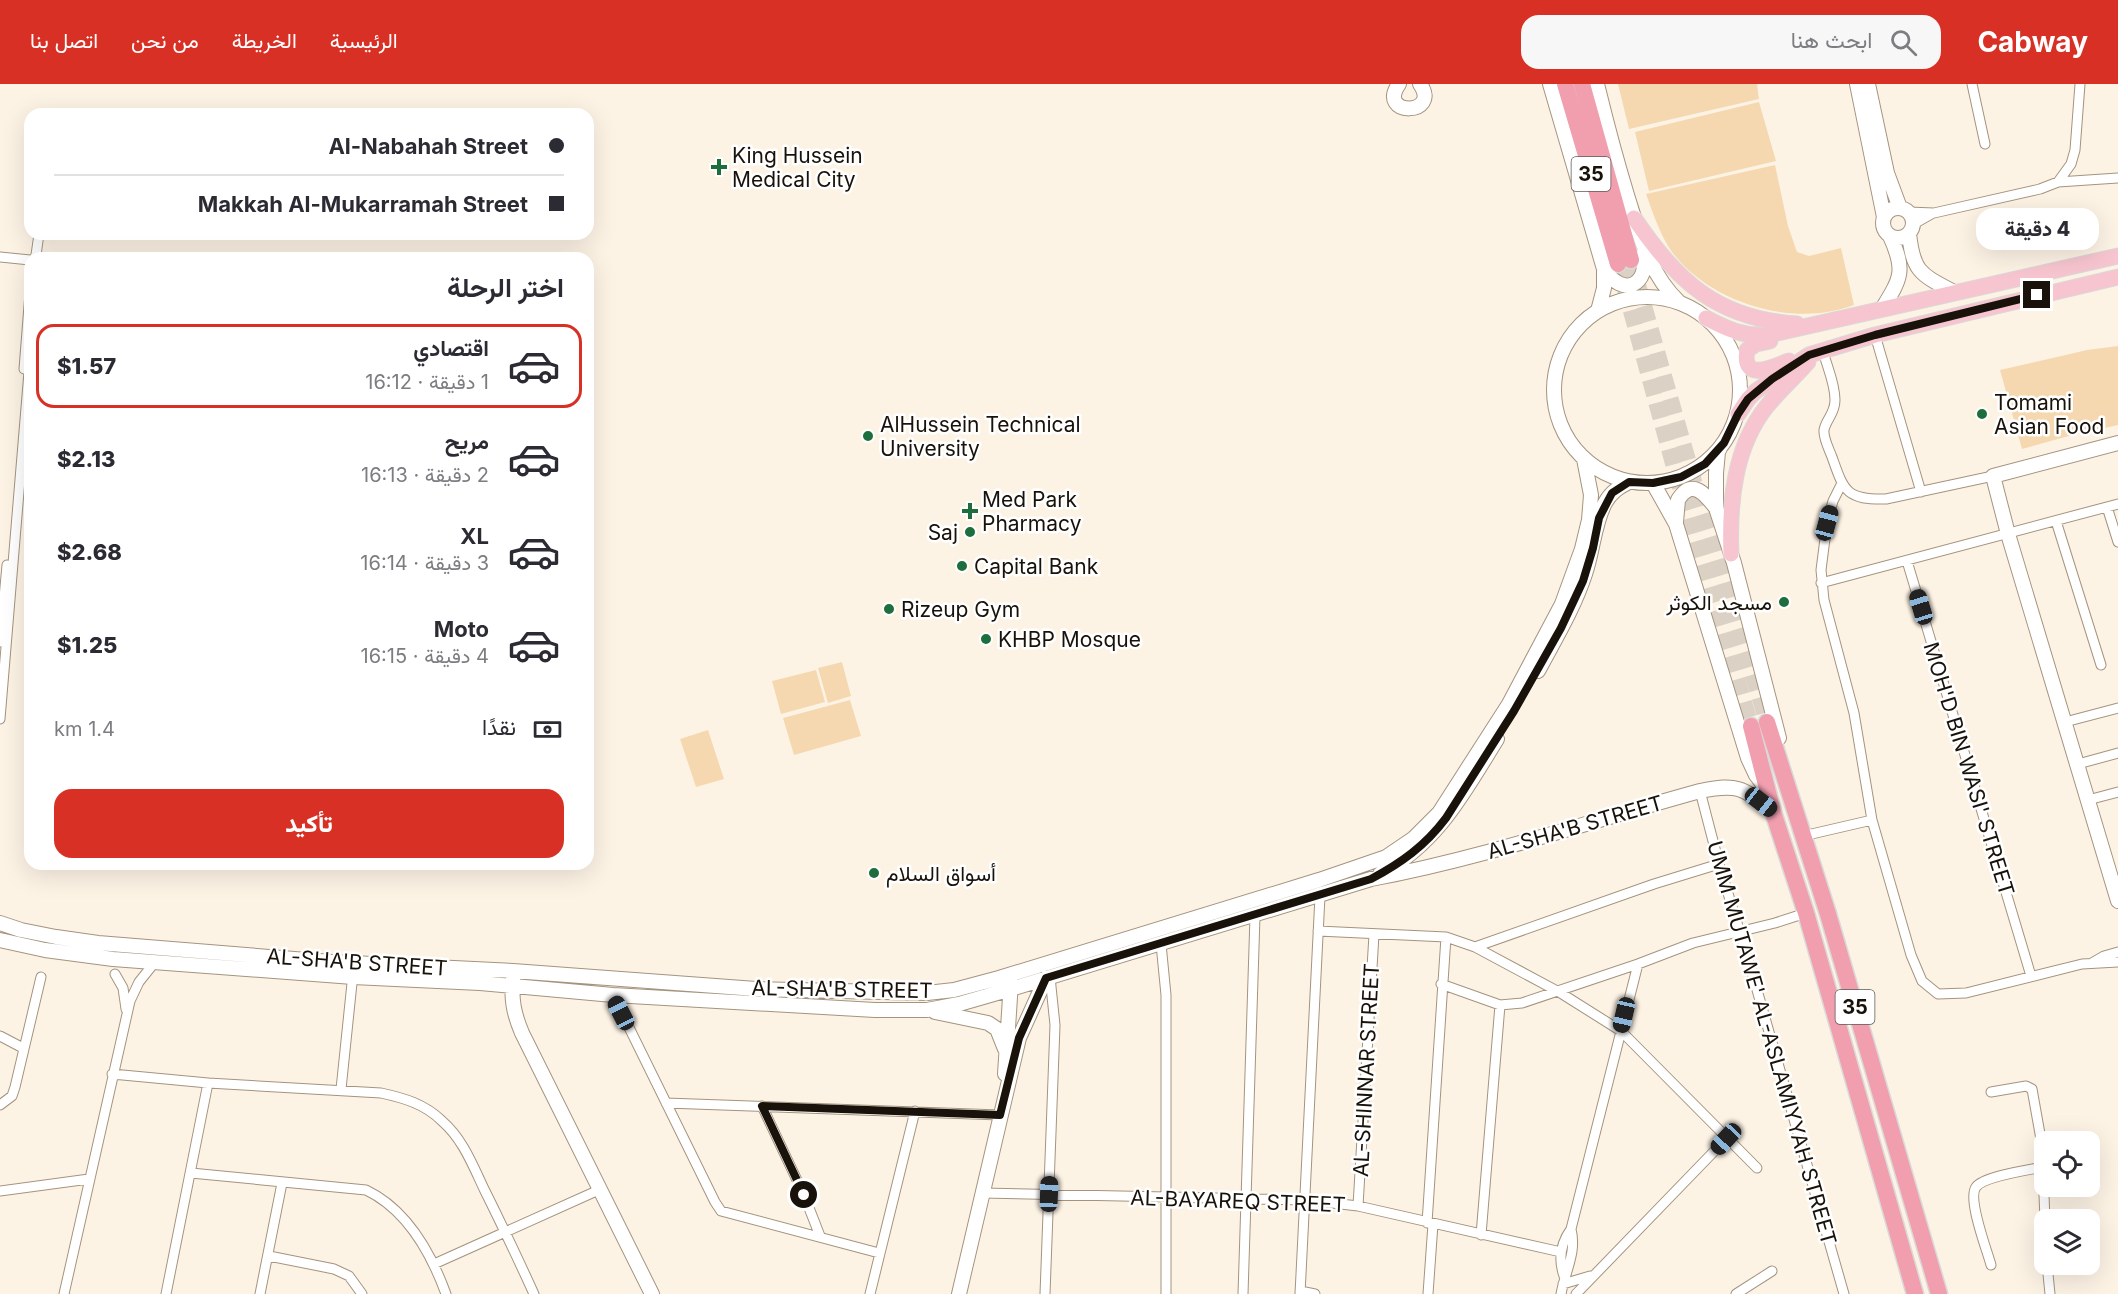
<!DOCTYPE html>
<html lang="ar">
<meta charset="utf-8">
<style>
body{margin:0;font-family:Inter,Vazirmatn,sans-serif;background:#f7f7f7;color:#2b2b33;direction:rtl;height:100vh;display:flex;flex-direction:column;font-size:22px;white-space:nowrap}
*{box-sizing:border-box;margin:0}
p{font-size:20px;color:#7c7c81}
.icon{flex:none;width:33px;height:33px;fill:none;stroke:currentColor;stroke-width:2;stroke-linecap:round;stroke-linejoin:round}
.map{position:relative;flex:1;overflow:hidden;direction:ltr}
.drawer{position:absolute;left:24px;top:168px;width:570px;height:618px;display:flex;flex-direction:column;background:#fff;border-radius:18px;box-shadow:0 6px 24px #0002;direction:rtl}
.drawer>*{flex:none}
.hud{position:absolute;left:24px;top:24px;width:570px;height:132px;border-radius:18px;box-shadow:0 6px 24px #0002;direction:rtl;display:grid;align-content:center;height:132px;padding:0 30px;background:#fff}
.buttons{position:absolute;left:2034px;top:1047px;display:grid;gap:12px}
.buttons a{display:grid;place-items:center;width:66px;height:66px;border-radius:12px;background:#fff;box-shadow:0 6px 24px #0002;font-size:30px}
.end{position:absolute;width:27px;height:27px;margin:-14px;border:8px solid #18120a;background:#fff;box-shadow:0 0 0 3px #fff}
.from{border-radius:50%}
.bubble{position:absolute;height:42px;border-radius:18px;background:#fff;box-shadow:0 6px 24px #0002;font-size:20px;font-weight:800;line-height:42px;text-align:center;direction:rtl}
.car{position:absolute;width:18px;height:36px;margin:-18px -9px;border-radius:8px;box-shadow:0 0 4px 2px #0007;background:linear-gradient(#222 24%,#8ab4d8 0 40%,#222 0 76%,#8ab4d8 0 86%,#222 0)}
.hud b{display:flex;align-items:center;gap:21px;height:57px;font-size:22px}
.hud b+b{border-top:2px solid #e1e1e2}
.hud i{width:15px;height:15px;background:#2b2b33}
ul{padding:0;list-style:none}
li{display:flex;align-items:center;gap:18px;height:84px;margin:0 12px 9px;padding:0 18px;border:3px solid transparent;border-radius:18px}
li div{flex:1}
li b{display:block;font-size:22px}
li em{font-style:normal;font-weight:800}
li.selected{border-color:#d93025}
li>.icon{width:54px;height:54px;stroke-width:1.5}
h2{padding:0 30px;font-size:27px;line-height:72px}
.pay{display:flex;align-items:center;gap:15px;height:66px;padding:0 30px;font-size:22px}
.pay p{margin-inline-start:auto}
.action{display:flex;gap:12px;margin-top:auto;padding:12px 30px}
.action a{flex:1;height:69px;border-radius:18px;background:#d93025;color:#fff;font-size:24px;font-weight:800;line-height:69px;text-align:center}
header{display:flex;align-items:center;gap:36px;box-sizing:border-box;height:84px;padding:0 30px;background:#d93025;color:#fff}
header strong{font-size:28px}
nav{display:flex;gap:33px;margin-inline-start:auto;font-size:21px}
.search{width:420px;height:54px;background:#f7f7f7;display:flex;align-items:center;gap:15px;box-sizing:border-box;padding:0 21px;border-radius:18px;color:#7c7c81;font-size:22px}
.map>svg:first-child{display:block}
</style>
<header>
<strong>Cabway</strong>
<div class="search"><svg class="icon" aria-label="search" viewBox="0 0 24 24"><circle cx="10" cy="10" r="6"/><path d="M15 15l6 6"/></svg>ابحث هنا</div>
<nav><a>الرئيسية</a><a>الخريطة</a><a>من نحن</a><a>اتصل بنا</a></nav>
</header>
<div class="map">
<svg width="2118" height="1210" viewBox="0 0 2118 1210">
<rect width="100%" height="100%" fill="#fdf3e5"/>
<!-- green -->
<path fill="#f5d8b0" d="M1618 0H1757L1759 15 1629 45Z
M1759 18 1776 77 1649 107 1635 48Z
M1775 81 1788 142 1797 168 1809 172 1841 164 1854 221C1795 244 1711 220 1672 168 1660 151 1653 129 1646 110Z
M2118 262V341L2065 353 2022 365 2000 286 2087 266Z
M842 578 851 612 828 619 818 584Z
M816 586 825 618 781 630 772 597Z
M850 616 861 652 794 671 783 634Z
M708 646 724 695 696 703 680 655Z"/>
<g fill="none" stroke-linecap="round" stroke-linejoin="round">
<!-- highway-tunnel -->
<path stroke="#dbd1c4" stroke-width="16" stroke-dasharray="16 8" stroke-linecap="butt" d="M1631 176 1701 422 1767 638
M1618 180 1674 383 1751 642"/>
<!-- street casing -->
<g stroke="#a4947f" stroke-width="11">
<path id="street" d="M1972 0 1985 60
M2058 98 2118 94
M1908 128 1934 129 2040 105 2058 98 2071 80 2075 66 2080 0
M1912 141 1933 129
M0 173 30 176
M34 174 36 171 39 150
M1875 251 1921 408
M1823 267C1827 283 1835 299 1835 316 1835 330 1826 335 1824 346 1823 354 1829 365 1832 373 1844 407 1846 416 1886 415L1993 392
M24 285 30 209
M1841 401 1833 417 1827 439 1821 486 1824 516 1854 629 1872 736 1911 871 1922 897 1938 910 1966 909 2082 880 2118 878
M2107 423 2118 458
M2056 437 2101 581
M1907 477 2031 892
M1821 499 2118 420
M0 558 7 481
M0 635 30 276
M2065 638 2118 624
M2078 680 2118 669
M1700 707 1719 780 1749 878 1844 1210
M2088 716 2118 708
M1803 752 1872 736
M1318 847 1446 853 1475 863 1559 908 1621 947 1757 1084
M1161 860 1166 911V1210
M1475 863 1654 800 1719 780
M2092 879 2104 872 2118 868
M115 890 123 904 126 925
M1441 900 1500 921 1522 919 1638 880 1693 859 1775 839 1806 829
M613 911 715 1118 721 1127 879 1169
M0 952 23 964
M112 990 208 999 381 1009C404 1014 425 1020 442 1037 463 1055 473 1082 485 1107 502 1141 518 1175 534 1210
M341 1005 354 880
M1991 1008 2026 1002 2032 1005 2042 1061 2045 1136
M666 1019 1000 1031
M0 1021 12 1012 15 1003 41 893
M762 1022 804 1111 820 1152
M191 1089 366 1106C406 1125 431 1169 446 1210
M0 1107 89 1095
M982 1109 1306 1116 1358 1122 1561 1168
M1358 1122 1374 850
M1427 1139 1446 853
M1481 1151 1500 921
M269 1172 334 1185 349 1192 362 1210
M434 1180 601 1105
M2047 1180 2050 1210
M1991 1181C1987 1166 1967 1115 1976 1103 1984 1092 2029 1086 2043 1083
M1564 1192C1558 1175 1561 1159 1571 1145L1638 880
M1563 1200 1590 1192
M1300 1207 1315 1210
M64 1210 130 917 139 898 155 878
M166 1210 208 999
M260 1210 282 1099
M870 1210 915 1027
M1045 1210 1055 941 1050 893
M1243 1210 1255 832
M1300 1210 1320 812
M1428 1210 1433 1140
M1561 1210C1565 1187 1577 1169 1571 1145
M1576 1210 1726 1055
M1736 1210 1772 1187"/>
</g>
<!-- secondary casing -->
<g stroke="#a4947f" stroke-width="16">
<path id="secondary" d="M1399 0C1376 33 1442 32 1420 0
M1550 0 1604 185V204L1598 227
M1597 0C1606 37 1616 75 1627 111 1639 149 1649 190 1679 218
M1857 0 1884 133
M1868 0 1887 89 1900 124
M1883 139a15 15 0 1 1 30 0a15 15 0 1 1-30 0Z
M1909 149C1913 188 1920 190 1954 208
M1604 185C1623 214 1649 202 1644 169
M1554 306a93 93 0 1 1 186 0a93 93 0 1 1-186 0Z
M1882 225C1901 194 1906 187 1890 152
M2118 359 1993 392 2008 450 2118 817
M1720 364 1718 368 1716 389V424L1734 479 1779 654
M1653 399 1676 440 1748 674 1756 691 1765 703
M1676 438 1678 416C1692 393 1706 411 1716 424
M1538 587C1555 555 1574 524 1585 490 1593 467 1594 440 1605 419 1611 408 1619 403 1629 398
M1380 790C1438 759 1464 708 1497 655
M0 839 21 846 56 853 98 859 332 878 513 887 756 905 927 909 954 906 999 894 1319 796 1386 773 1414 754 1439 729 1509 620 1562 520 1582 465 1589 436 1591 411 1584 375
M0 856 45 866 113 875 353 893 480 899 613 911 875 926H927L959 920 1011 905 1371 795C1483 774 1591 737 1700 707 1739 699 1743 704 1773 728
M513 895C511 916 514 930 522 949L652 1210
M935 928 988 939 997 945 1005 965
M1005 990 1011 898
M959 1210 1019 954 1046 894"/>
</g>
<!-- primary casing -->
<g stroke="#dad9d8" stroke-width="17">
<path id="primary" d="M1634 134C1677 198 1718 235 1797 240
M1706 234C1727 245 1744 253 1768 251L2118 172
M1770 257 1756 260 1747 266C1741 299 1773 283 1789 277
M1738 330 1748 315 1756 307 1809 271 1875 251 2118 193
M1731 470C1729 419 1734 363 1767 322 1780 306 1795 293 1808 278"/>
</g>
<!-- highway casing -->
<g stroke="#dad9d8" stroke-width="19">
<path id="highway" d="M1565 0 1618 180
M1582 0 1631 176
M1767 638 1828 830 1939 1210
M1751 642 1773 728 1806 829 1915 1210"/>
</g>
<!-- street -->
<use href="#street" stroke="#fff" stroke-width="9"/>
<!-- secondary -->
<use href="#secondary" stroke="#fff" stroke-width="14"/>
<!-- primary -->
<use href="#primary" stroke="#f7c5cf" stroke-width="15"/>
<!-- highway -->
<use href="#highway" stroke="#f19eaf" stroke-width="16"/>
</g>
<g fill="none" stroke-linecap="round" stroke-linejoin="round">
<!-- route -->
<path stroke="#18120a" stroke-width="8" d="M804 1111 762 1022 1000 1031 1019 954 1046 894 1371 795C1401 779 1425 762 1446 734L1514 627 1561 544 1583 497 1593 464 1599 434 1612 409 1629 398 1653 399 1681 393 1705 380 1724 359 1738 330 1748 315 1772 295 1809 271 1875 251 2037 211"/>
</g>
<!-- markers -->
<g fill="#1e6d3c" stroke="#fff" stroke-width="2">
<path d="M716 74h6v6h6v6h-6v6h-6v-6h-6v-6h6z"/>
<circle cx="1982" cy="330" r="6"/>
<circle cx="868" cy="352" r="6"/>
<path d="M967 418h6v6h6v6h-6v6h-6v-6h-6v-6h6z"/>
<circle cx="970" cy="448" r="6"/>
<circle cx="962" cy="482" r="6"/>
<circle cx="1784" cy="518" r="6"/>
<circle cx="889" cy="525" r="6"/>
<circle cx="986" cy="555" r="6"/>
<circle cx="874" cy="789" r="6"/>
</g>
<g text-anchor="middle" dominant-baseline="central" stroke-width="5" stroke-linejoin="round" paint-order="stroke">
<!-- shield labels -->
<g fill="#fff" stroke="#5d5954" stroke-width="1.5">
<rect x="1571.5" y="73" width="39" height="34" rx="4.5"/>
<rect x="1835.5" y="906" width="39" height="34" rx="4.5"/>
</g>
<g font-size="20" font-weight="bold" fill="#18120a">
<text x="1591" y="90">35</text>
<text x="1855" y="923">35</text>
</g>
<!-- poi labels -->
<g font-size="21" fill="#18120a" stroke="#fff" text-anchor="start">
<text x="732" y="71">King Hussein<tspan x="732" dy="24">Medical City</tspan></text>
<text x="1994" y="318">Tomami<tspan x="1994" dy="24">Asian Food</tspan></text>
<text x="880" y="340">AlHussein Technical<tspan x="880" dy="24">University</tspan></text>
<text x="982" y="415">Med Park<tspan x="982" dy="24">Pharmacy</tspan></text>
<text x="958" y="448" text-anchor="end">Saj</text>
<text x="974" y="482">Capital Bank</text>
<text x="1772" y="518" text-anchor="end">مسجد الكوثر</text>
<text x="901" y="525">Rizeup Gym</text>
<text x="998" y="555">KHBP Mosque</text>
<text x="886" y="789">أسواق السلام</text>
</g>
<!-- street labels -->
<g font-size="21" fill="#18120a" stroke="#fff">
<text transform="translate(1969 685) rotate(73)">MOH'D BIN WASI' STREET</text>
<text transform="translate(1575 743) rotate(-16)">AL-SHA'B STREET</text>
<text transform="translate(357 878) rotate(4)">AL-SHA'B STREET</text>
<text transform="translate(842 905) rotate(1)">AL-SHA'B STREET</text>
<text transform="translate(1772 959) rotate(74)">UMM MUTAWE' AL-ASLAMIYYAH STREET</text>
<text transform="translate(1366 986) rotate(-87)">AL-SHINNAR STREET</text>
<text transform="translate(1238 1117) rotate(2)">AL-BAYAREQ STREET</text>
</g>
</g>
</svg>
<div class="buttons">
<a><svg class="icon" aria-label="locate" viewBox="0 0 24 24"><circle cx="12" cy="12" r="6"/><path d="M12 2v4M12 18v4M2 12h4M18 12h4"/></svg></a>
<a><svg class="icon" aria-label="layers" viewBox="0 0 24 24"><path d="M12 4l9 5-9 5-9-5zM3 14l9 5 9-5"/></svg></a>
</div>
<i class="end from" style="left:804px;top:1111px"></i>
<i class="end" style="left:2037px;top:211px"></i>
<div class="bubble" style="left:1976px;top:124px;width:123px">4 دقيقة</div>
<i class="car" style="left:1827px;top:439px;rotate:15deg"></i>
<i class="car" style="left:1921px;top:523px;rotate:343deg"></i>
<i class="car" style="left:1761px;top:718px;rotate:128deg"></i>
<i class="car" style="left:621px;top:929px;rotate:333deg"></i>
<i class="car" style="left:1624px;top:931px;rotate:193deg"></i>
<i class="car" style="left:1726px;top:1055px;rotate:223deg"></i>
<i class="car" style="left:1049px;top:1110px;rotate:2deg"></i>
<div class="hud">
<b><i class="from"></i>Al-Nabahah Street</b>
<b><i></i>Makkah Al-Mukarramah Street</b>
</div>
<section class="drawer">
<h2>اختر الرحلة</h2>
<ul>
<li class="selected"><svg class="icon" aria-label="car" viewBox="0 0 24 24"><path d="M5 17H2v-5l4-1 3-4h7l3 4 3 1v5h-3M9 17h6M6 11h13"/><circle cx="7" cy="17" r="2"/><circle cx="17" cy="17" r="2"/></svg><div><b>اقتصادي</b><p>1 دقيقة · 16:12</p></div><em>$1.57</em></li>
<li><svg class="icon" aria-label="car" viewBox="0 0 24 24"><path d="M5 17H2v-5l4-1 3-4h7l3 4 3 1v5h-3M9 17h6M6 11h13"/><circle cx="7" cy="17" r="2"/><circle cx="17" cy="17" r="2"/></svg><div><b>مريح</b><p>2 دقيقة · 16:13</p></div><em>$2.13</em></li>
<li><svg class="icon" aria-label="car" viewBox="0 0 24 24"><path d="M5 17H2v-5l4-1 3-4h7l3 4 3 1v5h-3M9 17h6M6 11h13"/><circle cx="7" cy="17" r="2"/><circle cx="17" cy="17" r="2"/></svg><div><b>XL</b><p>3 دقيقة · 16:14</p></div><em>$2.68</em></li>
<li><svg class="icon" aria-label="car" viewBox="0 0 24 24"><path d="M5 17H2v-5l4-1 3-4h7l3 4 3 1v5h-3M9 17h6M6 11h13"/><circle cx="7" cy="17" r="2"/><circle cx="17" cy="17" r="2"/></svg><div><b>Moto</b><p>4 دقيقة · 16:15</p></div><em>$1.25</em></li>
</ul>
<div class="pay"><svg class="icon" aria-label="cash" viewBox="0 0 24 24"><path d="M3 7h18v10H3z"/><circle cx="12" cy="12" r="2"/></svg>نقدًا<p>1.4 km</p></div>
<div class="action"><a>تأكيد</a></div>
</section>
</div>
